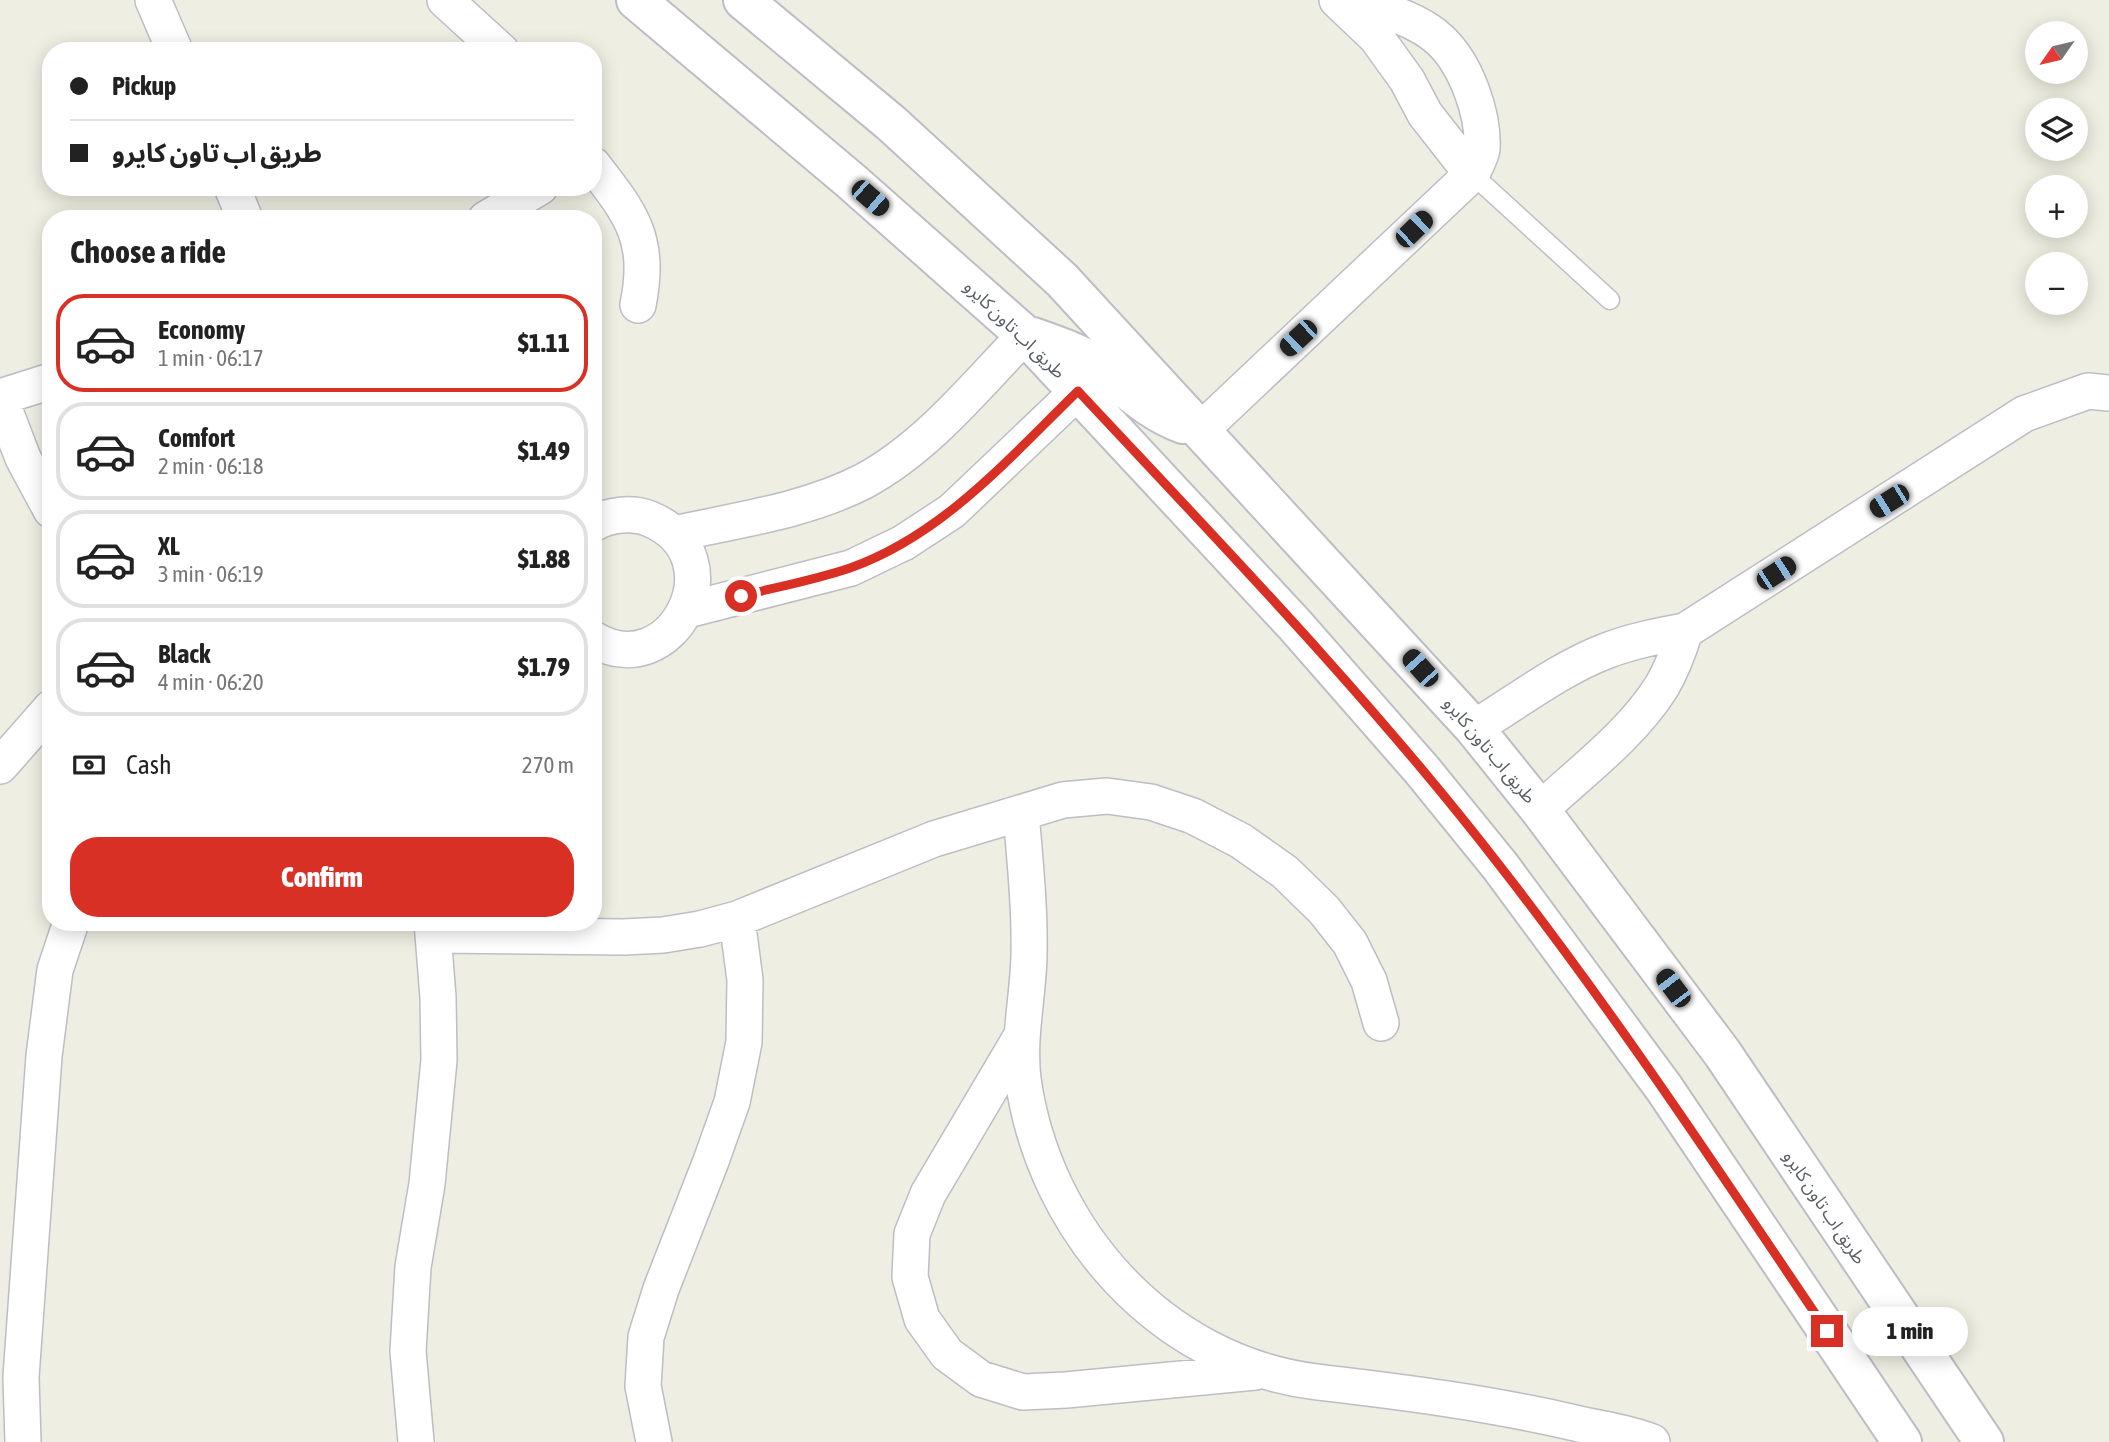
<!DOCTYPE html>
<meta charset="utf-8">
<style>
body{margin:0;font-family:"Asap Condensed","Noto Sans Arabic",sans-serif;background:#f6f6f6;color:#222;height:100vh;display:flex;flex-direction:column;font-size:26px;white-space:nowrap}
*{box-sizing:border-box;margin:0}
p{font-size:23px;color:#767676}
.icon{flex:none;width:38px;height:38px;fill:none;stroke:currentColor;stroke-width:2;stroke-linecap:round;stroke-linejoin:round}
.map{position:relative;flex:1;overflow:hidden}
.details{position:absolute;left:42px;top:210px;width:560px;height:721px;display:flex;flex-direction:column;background:#fff;border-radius:28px;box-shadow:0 4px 18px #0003}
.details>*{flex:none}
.hud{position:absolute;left:42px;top:42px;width:560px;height:154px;border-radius:28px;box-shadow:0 4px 18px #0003;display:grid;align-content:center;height:154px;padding:0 28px;background:#fff}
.needle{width:46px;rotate:236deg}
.buttons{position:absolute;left:2025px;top:21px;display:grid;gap:14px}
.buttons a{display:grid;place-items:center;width:63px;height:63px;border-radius:50%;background:#fff;box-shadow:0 4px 18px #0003;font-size:35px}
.end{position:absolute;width:32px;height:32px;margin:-16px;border:9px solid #d93025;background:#fff;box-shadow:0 0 0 4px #fff}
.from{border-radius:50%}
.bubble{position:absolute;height:49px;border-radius:24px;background:#fff;box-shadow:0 4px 18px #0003;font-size:23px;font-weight:800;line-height:49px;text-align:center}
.car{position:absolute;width:21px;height:42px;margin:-21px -10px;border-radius:9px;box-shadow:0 0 5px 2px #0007;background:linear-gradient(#222 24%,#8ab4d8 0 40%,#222 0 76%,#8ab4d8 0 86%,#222 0)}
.hud b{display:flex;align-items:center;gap:24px;height:66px;font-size:26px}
.hud b+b{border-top:2px solid #e0e0e0}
.hud i{width:18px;height:18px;background:#222}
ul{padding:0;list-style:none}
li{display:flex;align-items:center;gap:21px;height:98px;margin:0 14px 10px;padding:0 14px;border:4px solid #e0e0e0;border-radius:28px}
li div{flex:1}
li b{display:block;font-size:26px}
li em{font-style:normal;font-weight:800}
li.current{border-color:#d93025}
li>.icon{width:63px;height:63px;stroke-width:1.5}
h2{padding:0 28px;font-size:32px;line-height:84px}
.pay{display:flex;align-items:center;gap:18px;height:77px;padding:0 28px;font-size:26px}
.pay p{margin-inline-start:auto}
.button{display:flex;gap:14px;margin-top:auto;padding:14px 28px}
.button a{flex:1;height:80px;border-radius:28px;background:#d93025;color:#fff;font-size:28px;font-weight:800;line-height:80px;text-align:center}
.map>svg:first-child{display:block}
</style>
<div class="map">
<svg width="2109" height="1442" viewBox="0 0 2109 1442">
<rect width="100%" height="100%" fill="#eeeee2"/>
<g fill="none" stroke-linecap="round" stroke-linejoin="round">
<!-- service casing -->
<g stroke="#bcbec4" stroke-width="21">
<path id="service" d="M1472 174 1610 300"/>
</g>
<!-- minor casing -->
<g stroke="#bcbec4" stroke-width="38">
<path id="minor" d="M153 0 175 51
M445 0 501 51
M1337 0 1376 37 1407 80 1425 114 1472 174
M593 165C632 215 651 239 638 305
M232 187 245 219
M486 219 540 187
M0 397 51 381
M0 398 23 458 51 510
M1202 429 1472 174C1475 166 1481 157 1482 149 1484 114 1466 64 1440 40 1418 19 1380 9 1351 0
M593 524C609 514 633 512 650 519 740 557 671 687 593 639
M674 534C737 520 806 511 864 481 927 447 976 386 1025 335
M687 610 851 568 903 543 952 511 1078 391
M1474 728C1517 702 1559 669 1606 651 1632 641 1658 636 1685 631L2024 414 2088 391 2109 393
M0 766 51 708
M1540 810C1581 772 1633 733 1662 686 1672 669 1679 650 1685 631
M1021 813C1025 861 1030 908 1029 956 1028 997 1018 1038 1023 1079 1044 1230 1161 1363 1317 1382 1403 1392 1489 1403 1575 1423 1600 1429 1628 1432 1652 1442
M433 935 624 937 663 935 700 929 737 919 934 839 1063 800 1107 796 1151 802 1193 816 1241 841 1285 872 1324 910 1350 943 1369 981 1381 1023
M1021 1037 928 1194 912 1234 910 1277 922 1319 947 1354 981 1379 1023 1392 1066 1390 1255 1372
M23 1442 21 1377 44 1056 55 970 71 922
M416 1442 408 1351 413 1267 427 1184 439 1060 438 997 432 922
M654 1442 643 1386 646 1337 661 1289 711 1161 732 1102 744 1042 745 980 737 919"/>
</g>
<!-- tertiary casing -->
<g stroke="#bcbec4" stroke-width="42">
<path id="tertiary" d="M636 0 851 181 1025 335 1295 625 1422 770 1500 866 1664 1088 1902 1442
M743 0 891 123 1062 280 1474 728 1540 810 1723 1054 1984 1442
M1033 337C1052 344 1072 350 1089 360 1121 382 1145 410 1183 424"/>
</g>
<!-- service -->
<use href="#service" stroke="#fff" stroke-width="18"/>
<!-- minor -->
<use href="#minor" stroke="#fff" stroke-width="35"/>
<!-- tertiary -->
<use href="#tertiary" stroke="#fff" stroke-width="38"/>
</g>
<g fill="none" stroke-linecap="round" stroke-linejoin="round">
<!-- route -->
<path stroke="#d93025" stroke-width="9" d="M741 596C777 587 815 580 850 568 943 535 1009 458 1078 391 1222 545 1371 699 1500 866 1617 1016 1721 1174 1827 1331"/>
</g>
<g text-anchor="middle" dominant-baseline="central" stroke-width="5" stroke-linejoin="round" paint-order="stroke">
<!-- street labels -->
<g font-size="18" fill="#5a5d64" stroke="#fff">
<text transform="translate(1015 329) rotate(44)">طريق اب تاون كايرو</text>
<text transform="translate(1490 750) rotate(50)">طريق اب تاون كايرو</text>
<text transform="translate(1825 1207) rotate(56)">طريق اب تاون كايرو</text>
</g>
</g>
</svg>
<div class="buttons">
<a><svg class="needle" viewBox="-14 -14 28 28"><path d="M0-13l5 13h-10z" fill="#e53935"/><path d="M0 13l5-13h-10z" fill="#767676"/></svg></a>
<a><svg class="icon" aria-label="layers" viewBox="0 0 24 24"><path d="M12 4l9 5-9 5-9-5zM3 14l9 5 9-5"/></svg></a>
<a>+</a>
<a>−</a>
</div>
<i class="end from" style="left:741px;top:596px"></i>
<i class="end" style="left:1827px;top:1331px"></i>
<div class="bubble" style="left:1852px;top:1307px;width:116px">1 min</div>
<i class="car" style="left:870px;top:198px;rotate:131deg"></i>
<i class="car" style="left:1414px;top:229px;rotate:46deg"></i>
<i class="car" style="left:1298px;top:338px;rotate:227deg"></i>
<i class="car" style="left:1889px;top:501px;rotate:238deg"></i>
<i class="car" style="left:1776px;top:573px;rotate:57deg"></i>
<i class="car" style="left:1420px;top:668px;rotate:318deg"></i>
<i class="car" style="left:1673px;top:988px;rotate:323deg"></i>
<div class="hud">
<b><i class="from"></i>Pickup</b>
<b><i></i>طريق اب تاون كايرو</b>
</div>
<section class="details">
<h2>Choose a ride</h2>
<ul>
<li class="current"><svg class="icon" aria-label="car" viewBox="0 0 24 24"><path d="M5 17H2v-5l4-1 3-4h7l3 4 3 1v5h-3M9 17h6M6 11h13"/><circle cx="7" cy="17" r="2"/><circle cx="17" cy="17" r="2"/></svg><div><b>Economy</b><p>1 min · 06:17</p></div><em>$1.11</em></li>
<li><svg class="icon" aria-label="car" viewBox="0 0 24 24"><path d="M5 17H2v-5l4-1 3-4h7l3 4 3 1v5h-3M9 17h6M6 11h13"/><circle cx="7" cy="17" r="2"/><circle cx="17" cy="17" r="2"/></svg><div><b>Comfort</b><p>2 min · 06:18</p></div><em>$1.49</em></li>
<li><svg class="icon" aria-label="car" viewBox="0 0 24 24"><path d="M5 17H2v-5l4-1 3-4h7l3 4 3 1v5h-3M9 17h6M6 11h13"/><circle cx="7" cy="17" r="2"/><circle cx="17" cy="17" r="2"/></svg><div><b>XL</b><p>3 min · 06:19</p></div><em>$1.88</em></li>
<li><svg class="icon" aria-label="car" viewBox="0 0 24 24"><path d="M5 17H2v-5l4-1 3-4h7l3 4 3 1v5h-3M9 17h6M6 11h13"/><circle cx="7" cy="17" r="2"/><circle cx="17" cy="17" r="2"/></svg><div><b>Black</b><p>4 min · 06:20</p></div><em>$1.79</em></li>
</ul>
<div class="pay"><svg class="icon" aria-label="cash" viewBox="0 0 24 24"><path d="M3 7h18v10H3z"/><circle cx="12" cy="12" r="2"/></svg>Cash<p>270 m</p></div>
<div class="button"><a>Confirm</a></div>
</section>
</div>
